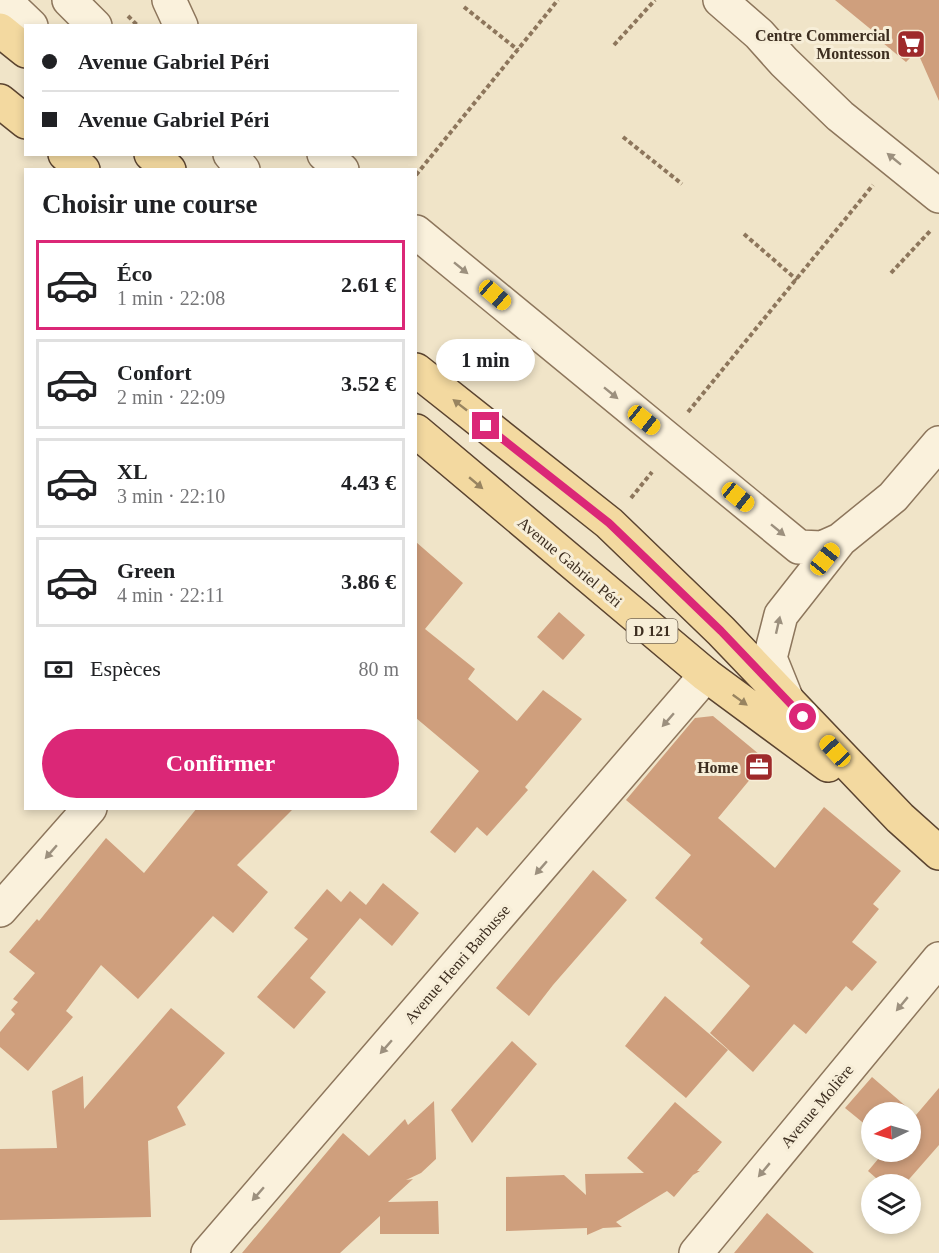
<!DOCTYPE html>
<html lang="fr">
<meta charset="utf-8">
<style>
body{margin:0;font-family:Georgia,serif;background:#f6f6f6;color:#202124;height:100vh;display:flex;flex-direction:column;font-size:22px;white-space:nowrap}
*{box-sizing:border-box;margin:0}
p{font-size:20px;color:#757577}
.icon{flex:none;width:33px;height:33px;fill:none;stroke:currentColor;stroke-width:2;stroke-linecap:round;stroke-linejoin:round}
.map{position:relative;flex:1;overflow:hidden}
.sheet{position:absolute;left:24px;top:168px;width:393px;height:642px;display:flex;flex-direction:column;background:#fff;border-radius:0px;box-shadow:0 3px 9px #0003}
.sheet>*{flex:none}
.hud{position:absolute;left:24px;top:24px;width:393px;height:132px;border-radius:0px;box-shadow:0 3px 9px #0003;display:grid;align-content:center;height:132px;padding:0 18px;background:#fff}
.needle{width:39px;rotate:265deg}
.buttons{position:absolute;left:861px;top:1102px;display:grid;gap:12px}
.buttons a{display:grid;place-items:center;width:60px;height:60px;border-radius:50%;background:#fff;box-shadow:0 3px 9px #0003;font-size:30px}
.end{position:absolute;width:27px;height:27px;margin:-14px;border:8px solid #db2777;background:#fff;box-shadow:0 0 0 3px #fff}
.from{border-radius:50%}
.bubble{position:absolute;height:42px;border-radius:21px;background:#fff;box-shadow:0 3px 9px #0003;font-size:20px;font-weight:800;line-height:42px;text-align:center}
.car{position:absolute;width:18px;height:36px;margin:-18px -9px;border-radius:8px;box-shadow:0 0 4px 2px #0007;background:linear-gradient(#f5c518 24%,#345 0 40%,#f5c518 0 76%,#345 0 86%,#f5c518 0)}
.hud b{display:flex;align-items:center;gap:21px;height:57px;font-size:22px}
.hud b+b{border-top:2px solid #e0e0e0}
.hud i{width:15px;height:15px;background:#202124}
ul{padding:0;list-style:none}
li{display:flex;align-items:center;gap:18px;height:90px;margin:0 12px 9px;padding:0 6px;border:3px solid #e0e0e0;border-radius:0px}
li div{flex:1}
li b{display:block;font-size:22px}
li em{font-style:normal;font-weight:800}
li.current{border-color:#db2777}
li>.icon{width:54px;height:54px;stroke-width:1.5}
h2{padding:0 18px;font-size:27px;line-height:72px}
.pay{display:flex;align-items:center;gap:15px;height:66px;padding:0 18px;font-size:22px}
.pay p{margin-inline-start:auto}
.action{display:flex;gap:12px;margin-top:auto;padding:12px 18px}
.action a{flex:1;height:69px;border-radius:36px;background:#db2777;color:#fff;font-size:24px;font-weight:800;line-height:69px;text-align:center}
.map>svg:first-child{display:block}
</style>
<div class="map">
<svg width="939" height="1253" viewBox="0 0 939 1253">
<rect width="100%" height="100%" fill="#f0e4c8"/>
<!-- building -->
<path fill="#cf9f7d" d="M835 0H939V101L917 51 906 62 877 38 879 36Z
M416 542 463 583 425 629 475 669 468 679 517 721 543 690 582 719 525 787 528 790 487 836 477 827 455 853 430 832 479 771 416 718Z
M559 612 585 635 563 660 537 637Z
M713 716 766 760 718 818 775 868 824 807 901 871 873 904 879 909 852 942 877 962 852 991 846 986 806 1034 794 1024 753 1072 710 1033 750 986 700 943 703 939 655 898 691 855 626 800 695 718Z
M197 808H294L237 865 268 892 233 933 213 916 138 999 101 965 66 1011 73 1017 28 1071 0 1047V1032L15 1014 11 1010 18 1002 13 999 35 973 9 952 37 919 39 921 106 838 144 873Z
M593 870 627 900 553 985 529 1016 496 988Z
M383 883 419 913 392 946 360 918 310 978 326 992 294 1029 257 997 308 939 294 928 327 889 341 902 350 891 366 905Z
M665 996 728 1050 686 1098 625 1046Z
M171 1008 225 1053 177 1107 186 1125 148 1141 151 1217 0 1220V1149L57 1148 52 1091 83 1076 84 1109Z
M512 1041 537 1064 472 1143 451 1110Z
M872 1077 916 1115 939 1088V1145L904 1185H884L868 1171 884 1152H910V1113H872V1130L845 1108Z
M434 1101 436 1159 421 1173 406 1180 413 1179 388 1202 438 1201 439 1234H380V1216L340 1253H242L343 1133 369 1156 405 1119 408 1125Z
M675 1102 722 1142 697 1171H700L693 1175 674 1197 667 1191 616 1222 622 1227 603 1228 587 1235V1228L506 1231V1177L564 1175 586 1195 585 1174 644 1173 627 1158Z
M767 1213 814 1253H734Z"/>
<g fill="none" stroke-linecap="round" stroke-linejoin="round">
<!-- minor casing -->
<g stroke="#8d765c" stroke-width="36">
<path id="minor" d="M4 0 31 26
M69 0 95 26
M169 0 181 26
M720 0 759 34 784 62 840 116 939 196
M230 154 243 170
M324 154 342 170
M416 232 799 547 822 548 840 540 893 497 939 443
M787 700 770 658 781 615 840 540
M0 910 90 808
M208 1253 706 675
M696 1253 939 959"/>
</g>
<!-- major casing -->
<g stroke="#5b4430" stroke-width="36">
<path id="major" d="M0 30 26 51
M0 101 26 122
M65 154 83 170
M151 154 169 170
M416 370 609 523 721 631 900 818 939 853
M416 431 706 675 828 765"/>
</g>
<!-- path -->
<path stroke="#8d765c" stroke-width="4" stroke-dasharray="4.5 3" stroke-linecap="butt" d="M464 7 518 50
M128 16 138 26
M614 45 655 0
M623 137 682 184
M416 175 558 0
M744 234 797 280
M891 273 931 230
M688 412 873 185
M631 498 652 472"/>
<!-- minor -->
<use href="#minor" stroke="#faf1dc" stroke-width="33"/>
<!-- major -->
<use href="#major" stroke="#f3d9a0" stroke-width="33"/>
</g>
<!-- one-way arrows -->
<defs><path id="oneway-solid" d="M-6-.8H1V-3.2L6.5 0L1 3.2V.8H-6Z" transform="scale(1.5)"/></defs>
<g fill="#9c907e">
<use href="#oneway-solid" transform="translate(894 159) rotate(-141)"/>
<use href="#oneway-solid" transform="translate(461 268) rotate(39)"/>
<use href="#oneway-solid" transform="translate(611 393) rotate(39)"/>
<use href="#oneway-solid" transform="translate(778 530) rotate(39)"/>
<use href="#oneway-solid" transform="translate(778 625) rotate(-77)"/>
<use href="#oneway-solid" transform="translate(668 720) rotate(131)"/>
<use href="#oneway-solid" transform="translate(51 852) rotate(131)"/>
<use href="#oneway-solid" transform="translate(541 868) rotate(131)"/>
<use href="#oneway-solid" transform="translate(902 1004) rotate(130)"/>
<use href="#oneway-solid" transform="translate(386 1047) rotate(131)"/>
<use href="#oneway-solid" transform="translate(764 1170) rotate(130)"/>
<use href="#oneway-solid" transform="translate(258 1194) rotate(131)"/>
</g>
<g fill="#988460">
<use href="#oneway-solid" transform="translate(460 405) rotate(-142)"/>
<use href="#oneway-solid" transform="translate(476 483) rotate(40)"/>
<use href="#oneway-solid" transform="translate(740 700) rotate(36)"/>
</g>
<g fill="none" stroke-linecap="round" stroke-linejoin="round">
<!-- route -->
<path stroke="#db2777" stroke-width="8" d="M486 426 609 523 721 631 803 717"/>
</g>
<!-- icons -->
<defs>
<g id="supermarket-square" transform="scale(1.5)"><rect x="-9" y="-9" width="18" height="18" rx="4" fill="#9e2a2b" stroke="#f7eed8"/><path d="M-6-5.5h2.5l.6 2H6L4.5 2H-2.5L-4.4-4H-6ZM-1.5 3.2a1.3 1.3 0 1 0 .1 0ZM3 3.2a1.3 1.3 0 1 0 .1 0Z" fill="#fff"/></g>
<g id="office-square" transform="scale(1.5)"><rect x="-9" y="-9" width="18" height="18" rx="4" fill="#9e2a2b" stroke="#f7eed8"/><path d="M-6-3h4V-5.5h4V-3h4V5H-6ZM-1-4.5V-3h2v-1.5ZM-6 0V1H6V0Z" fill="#fff"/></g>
</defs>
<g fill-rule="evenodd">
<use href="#supermarket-square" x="911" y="44"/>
<use href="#office-square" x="759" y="767"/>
</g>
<g text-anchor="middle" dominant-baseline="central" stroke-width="6" stroke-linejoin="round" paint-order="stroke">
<!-- shield labels -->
<rect fill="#f7eed8" stroke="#756857" stroke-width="1.5" x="626.5" y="619" width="51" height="24" rx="4.5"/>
<g font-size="15" font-weight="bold" fill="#3d2e20">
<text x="652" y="631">D 121</text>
</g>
<!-- poi labels -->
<g font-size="16" font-weight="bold" fill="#3d2e20" stroke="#f7eed8" text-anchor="end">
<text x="890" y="35">Centre Commercial<tspan x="890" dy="18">Montesson</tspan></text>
<text x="738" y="767">Home</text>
</g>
<!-- street labels -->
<g font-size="16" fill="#3d2e20" stroke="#f7eed8">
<text transform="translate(570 562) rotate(40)">Avenue Gabriel Péri</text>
<text transform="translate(457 964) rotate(-49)">Avenue Henri Barbusse</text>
<text transform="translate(817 1106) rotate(-50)">Avenue Molière</text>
</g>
</g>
</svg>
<div class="buttons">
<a><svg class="needle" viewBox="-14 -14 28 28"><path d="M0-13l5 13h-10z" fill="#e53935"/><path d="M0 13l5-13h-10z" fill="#757577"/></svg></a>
<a><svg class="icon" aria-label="layers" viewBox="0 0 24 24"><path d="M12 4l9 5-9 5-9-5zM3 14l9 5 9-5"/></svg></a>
</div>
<i class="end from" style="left:803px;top:717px"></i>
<i class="end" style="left:486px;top:426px"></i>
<div class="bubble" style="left:436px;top:339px;width:99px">1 min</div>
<i class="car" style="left:495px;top:295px;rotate:131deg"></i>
<i class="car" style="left:644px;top:420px;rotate:129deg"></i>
<i class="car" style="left:738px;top:497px;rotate:129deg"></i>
<i class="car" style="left:825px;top:559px;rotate:39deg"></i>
<i class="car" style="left:835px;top:751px;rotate:317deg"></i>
<div class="hud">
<b><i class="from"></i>Avenue Gabriel Péri</b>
<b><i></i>Avenue Gabriel Péri</b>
</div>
<section class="sheet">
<h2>Choisir une course</h2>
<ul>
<li class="current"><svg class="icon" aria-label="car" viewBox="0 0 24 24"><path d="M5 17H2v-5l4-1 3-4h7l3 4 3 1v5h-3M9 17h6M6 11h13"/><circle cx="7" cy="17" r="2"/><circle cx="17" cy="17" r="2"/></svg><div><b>Éco</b><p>1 min · 22:08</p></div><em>2.61 €</em></li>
<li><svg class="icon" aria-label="car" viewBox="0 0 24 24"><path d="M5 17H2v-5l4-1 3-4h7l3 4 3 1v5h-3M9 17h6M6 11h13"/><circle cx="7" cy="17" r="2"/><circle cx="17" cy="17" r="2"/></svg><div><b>Confort</b><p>2 min · 22:09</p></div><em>3.52 €</em></li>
<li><svg class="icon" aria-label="car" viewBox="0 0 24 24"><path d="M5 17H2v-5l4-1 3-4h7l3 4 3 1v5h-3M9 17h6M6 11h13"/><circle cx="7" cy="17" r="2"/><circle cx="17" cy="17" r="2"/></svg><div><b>XL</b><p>3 min · 22:10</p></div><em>4.43 €</em></li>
<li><svg class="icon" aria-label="car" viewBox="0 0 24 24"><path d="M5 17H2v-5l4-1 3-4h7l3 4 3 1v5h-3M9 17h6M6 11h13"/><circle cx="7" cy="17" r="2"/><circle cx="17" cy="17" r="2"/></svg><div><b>Green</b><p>4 min · 22:11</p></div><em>3.86 €</em></li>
</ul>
<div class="pay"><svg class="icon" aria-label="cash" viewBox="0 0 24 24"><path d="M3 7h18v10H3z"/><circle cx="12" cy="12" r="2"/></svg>Espèces<p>80 m</p></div>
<div class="action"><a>Confirmer</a></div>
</section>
</div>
